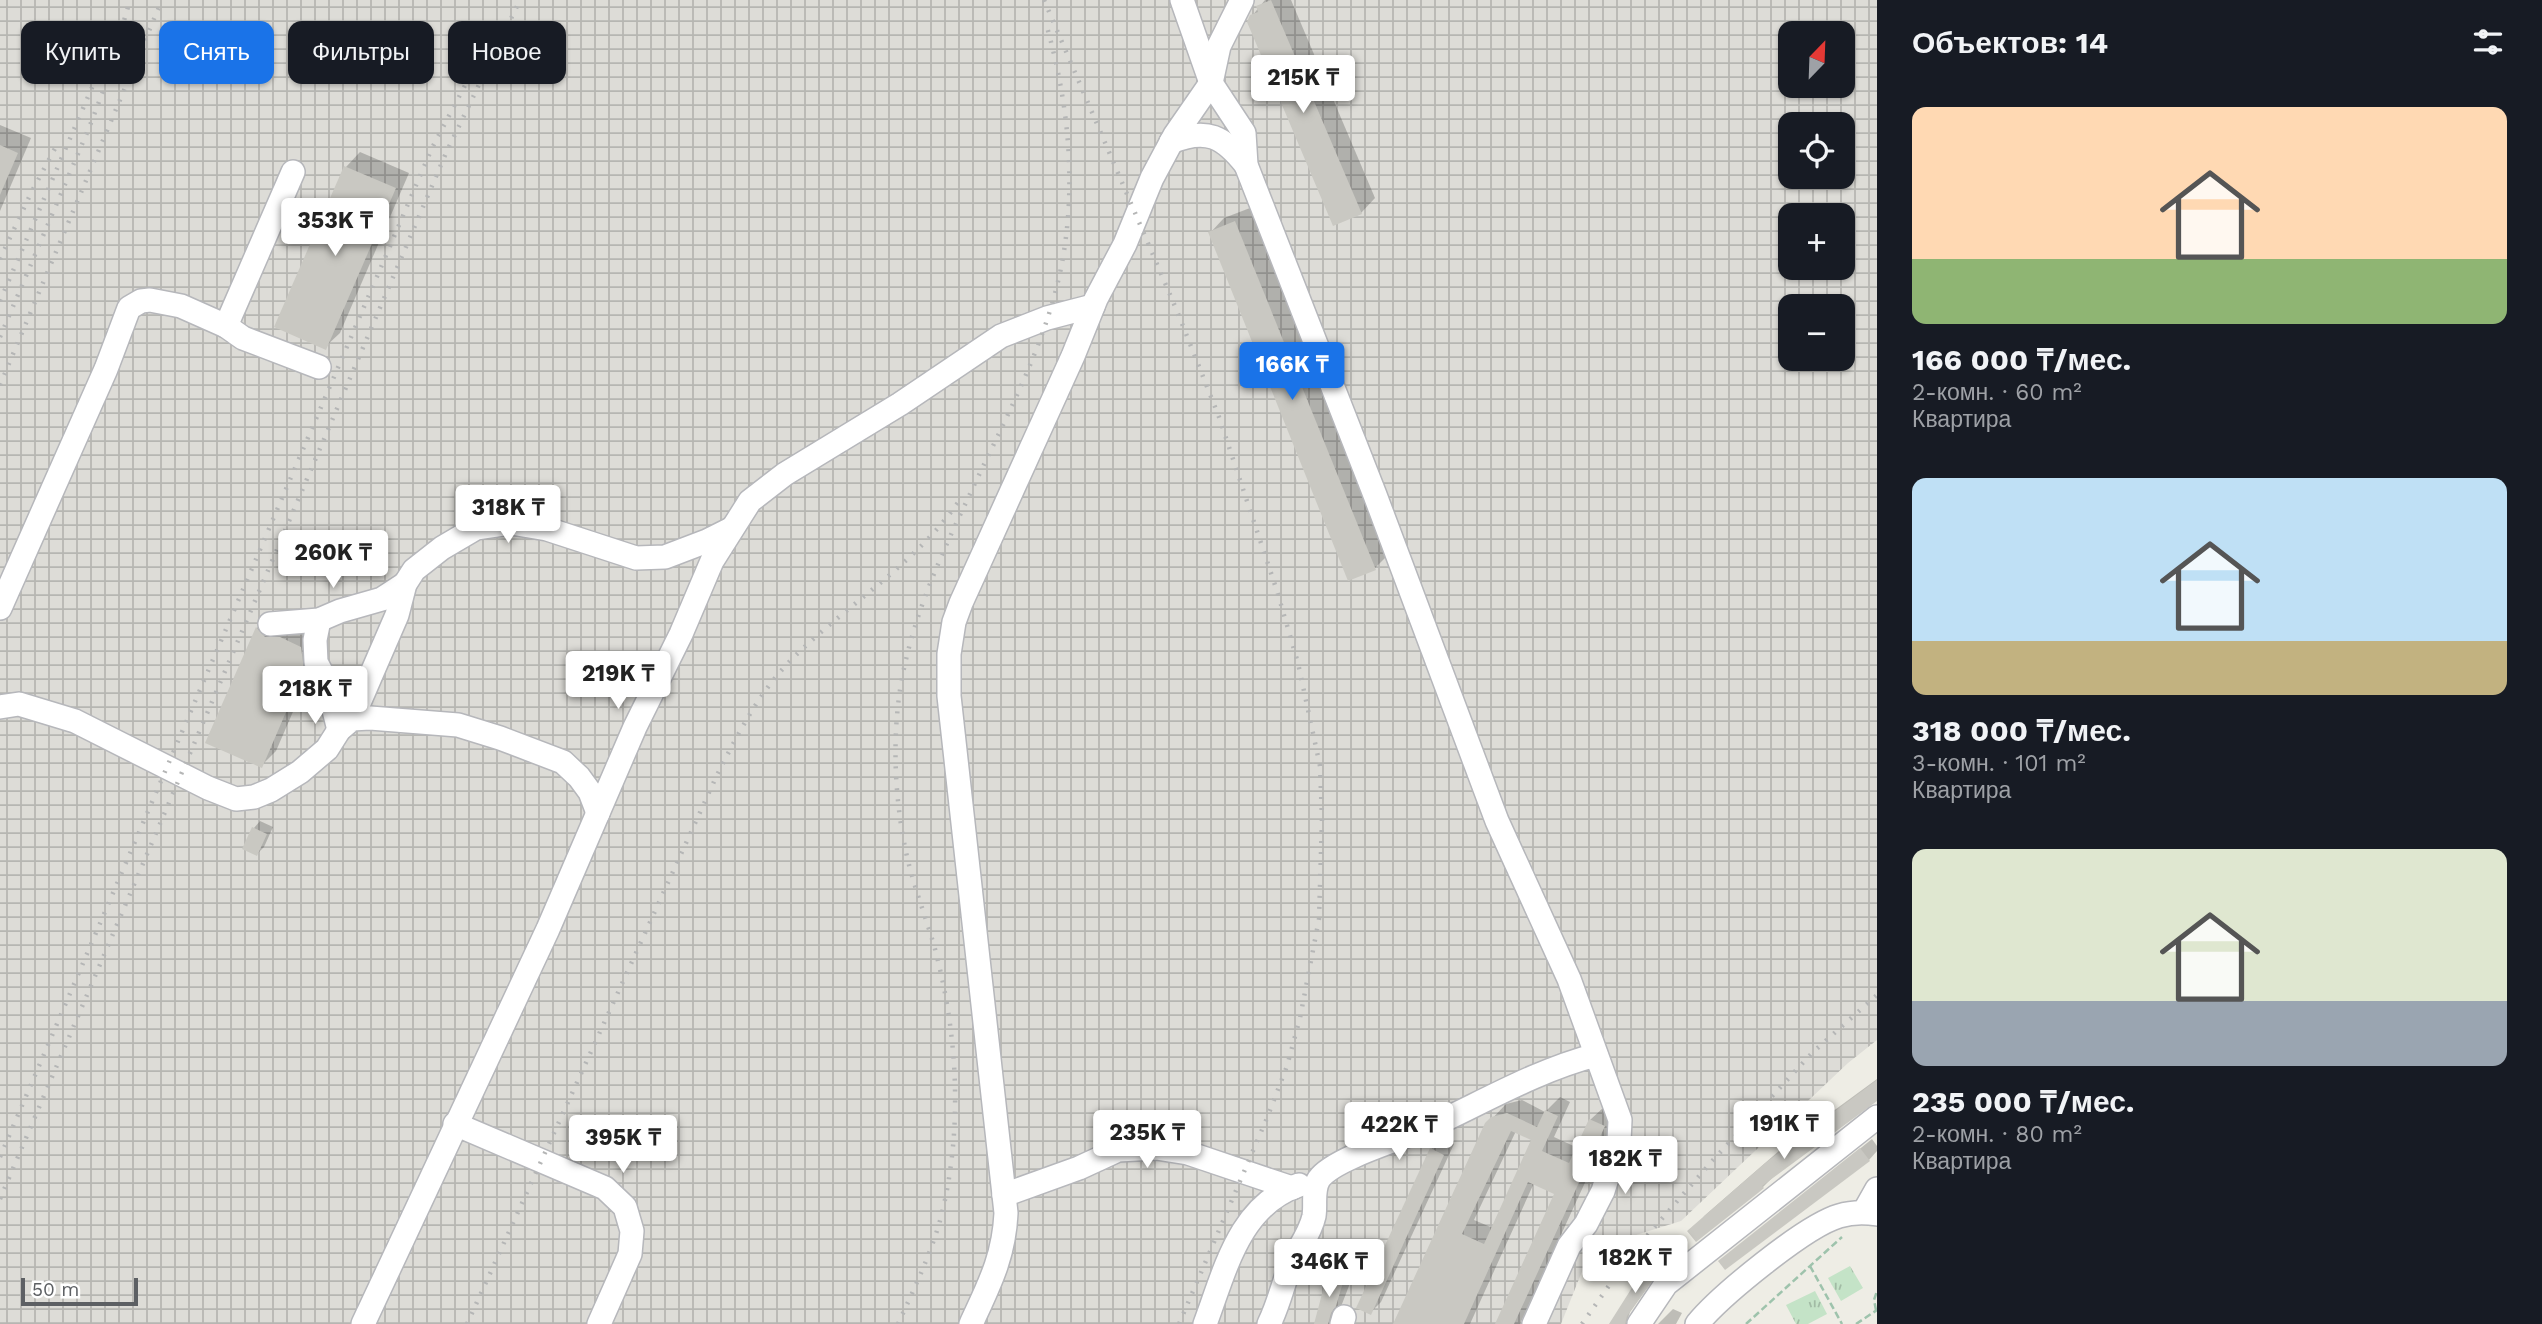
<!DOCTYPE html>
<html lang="ru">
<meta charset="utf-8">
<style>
:root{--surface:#171b24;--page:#242831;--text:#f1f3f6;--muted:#9ea1a6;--accent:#1a73e8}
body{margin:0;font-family:"Work Sans",sans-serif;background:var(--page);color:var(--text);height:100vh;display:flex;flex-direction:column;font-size:26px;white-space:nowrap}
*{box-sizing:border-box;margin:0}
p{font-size:23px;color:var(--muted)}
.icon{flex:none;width:38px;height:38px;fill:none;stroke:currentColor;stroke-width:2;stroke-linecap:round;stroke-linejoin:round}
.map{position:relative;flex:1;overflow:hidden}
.drawer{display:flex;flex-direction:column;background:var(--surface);width:665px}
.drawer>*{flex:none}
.guide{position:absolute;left:21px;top:21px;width:665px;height:63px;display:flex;gap:14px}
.needle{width:46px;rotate:23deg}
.buttons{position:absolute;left:1778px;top:21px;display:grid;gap:14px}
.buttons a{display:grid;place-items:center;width:77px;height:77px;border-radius:14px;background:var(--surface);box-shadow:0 2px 5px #0004;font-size:35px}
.scale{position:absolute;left:21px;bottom:18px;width:117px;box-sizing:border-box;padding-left:7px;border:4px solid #5d6064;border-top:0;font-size:19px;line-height:24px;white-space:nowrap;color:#5d6064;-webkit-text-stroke:5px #fff;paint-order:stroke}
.price{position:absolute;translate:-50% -60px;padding:0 16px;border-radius:7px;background:#fff;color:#222;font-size:23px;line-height:46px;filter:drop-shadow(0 2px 4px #0008)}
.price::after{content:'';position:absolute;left:50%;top:42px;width:21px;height:16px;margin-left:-10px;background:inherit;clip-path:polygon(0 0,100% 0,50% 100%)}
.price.selected{background:var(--accent);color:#fff}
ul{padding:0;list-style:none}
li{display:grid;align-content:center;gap:14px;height:371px;padding:0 35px}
li span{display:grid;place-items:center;height:217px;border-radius:14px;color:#555}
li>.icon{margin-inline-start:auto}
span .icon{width:126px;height:126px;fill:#fffc;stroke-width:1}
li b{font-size:30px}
h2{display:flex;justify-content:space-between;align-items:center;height:84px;padding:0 35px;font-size:30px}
.pill{padding:0 24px;border-radius:14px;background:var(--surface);box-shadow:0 2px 5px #0004;font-size:24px;line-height:63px}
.pill.selected{background:var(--accent);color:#fff}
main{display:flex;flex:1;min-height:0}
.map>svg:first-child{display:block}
.industrial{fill:url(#industrial-grid);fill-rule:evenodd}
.park{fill:url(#park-tufts)}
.shadow{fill:#0003;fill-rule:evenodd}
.building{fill:#c9c8c2;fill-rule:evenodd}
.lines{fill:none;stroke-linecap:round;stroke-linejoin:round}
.minor-casing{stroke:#b6b7bb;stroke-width:26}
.path{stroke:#9ec3ac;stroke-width:2.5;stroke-dasharray:7 3.5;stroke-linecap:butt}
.minor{stroke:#fff;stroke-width:23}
.rail{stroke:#b5b6b6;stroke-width:4.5;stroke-dasharray:2 9;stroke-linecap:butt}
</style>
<main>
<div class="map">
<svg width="1877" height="1324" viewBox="0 0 1877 1324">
<defs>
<pattern id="industrial-grid" width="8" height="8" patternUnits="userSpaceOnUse" patternTransform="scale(1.75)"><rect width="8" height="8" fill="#dddcd7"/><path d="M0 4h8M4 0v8" fill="none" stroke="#b6b6b2"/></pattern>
<pattern id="park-tufts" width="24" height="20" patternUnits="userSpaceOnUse" patternTransform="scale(1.75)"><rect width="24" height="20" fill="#c4e3c7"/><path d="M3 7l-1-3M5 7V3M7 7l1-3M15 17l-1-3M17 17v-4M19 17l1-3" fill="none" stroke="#a2bba5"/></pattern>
</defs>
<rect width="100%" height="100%" fill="#eeede5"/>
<!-- industrial -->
<path class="industrial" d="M0 0H1877V1040L1848 1063 1681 1221 1591 1249 1561 1324H0ZM1790 33H1843V86H1790ZM1790 124H1843V177H1790ZM1790 215H1843V268H1790ZM1790 306H1843V359H1790Z"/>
<!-- park -->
<g class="park">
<polygon points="1850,1266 1863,1288 1841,1301 1828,1278"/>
<polygon points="1815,1291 1827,1314 1808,1324 1796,1324 1786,1305"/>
</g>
<!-- shadow -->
<g class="shadow">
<polygon points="1265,0 1291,0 1375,198 1361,213 1252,16"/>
<polygon points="0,125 31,138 0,211"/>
<polygon points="360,152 409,173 340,333 325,347 276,326 346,167"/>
<polygon points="1250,208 1389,554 1375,568 1210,233 1224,218"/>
<polygon points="271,614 315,632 318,654 276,751 261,766 207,742 257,628"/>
<polygon points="260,821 273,827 264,847 257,854 254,828"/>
<polygon points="1877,1079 1877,1098 1776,1174 1763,1187 1703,1217 1780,1150"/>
<path d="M1560 1097 1570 1102 1554 1137 1578 1148 1590 1120 1604 1107 1617 1113 1520 1324H1497L1557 1193 1534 1183 1470 1324H1394L1487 1124 1506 1104 1522 1100 1545 1112ZM1516 1131 1533 1139 1493 1228 1474 1220Z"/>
<polygon points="1442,1139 1454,1144 1381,1302 1370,1313 1431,1149"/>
<polygon points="1872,1139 1877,1146 1877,1151 1869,1160 1720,1261"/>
<polygon points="1343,1261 1357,1265 1342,1304 1343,1314 1341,1324 1315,1324 1329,1275"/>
<polygon points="1651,1263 1660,1269 1630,1312 1626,1324 1611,1324"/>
<polygon points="1673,1309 1682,1313 1676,1324 1658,1324"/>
</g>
<!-- building -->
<g class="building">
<polygon points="1271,0 1362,214 1333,226 1247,22 1250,15 1258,12 1256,6"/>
<polygon points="0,145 18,153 0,195"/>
<polygon points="344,166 396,188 326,350 274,327"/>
<polygon points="1235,221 1376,570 1348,581 1208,232"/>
<polygon points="256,627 265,637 280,637 301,647 304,670 262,768 205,743"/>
<polygon points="252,827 267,834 257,856 242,849"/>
<polygon points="1877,1080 1877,1101 1762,1186 1764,1188 1758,1193 1696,1242 1687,1231 1764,1164"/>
<path d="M1545 1110 1558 1116 1542 1151 1569 1163 1589 1119 1605 1126 1514 1324H1495L1554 1194 1528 1182 1464 1324H1393L1485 1123 1491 1117 1507 1113 1537 1127ZM1511 1131 1531 1140 1484 1244 1462 1234Z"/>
<polygon points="1430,1148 1444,1155 1371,1315 1356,1308"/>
<polygon points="1860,1148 1870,1161 1725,1270 1718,1261"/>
<polygon points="1647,1264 1659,1272 1627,1316 1625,1324 1609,1324"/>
<polygon points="1327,1275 1344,1279 1336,1306 1331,1313 1328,1324 1314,1324"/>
</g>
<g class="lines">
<defs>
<g id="minor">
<polyline points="1182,0 1211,83 1244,133 1246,165 1375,495 1497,821 1569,979 1620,1120 1619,1141 1603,1191 1586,1224 1569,1246 1534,1324"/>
<path d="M1171 142C1207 127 1224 137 1246 165"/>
<polyline points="226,326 293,172"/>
<polyline points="0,608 106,369 129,308 141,301 150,300 181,306 226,326 243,338 319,367"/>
<polyline points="319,620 315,640 316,662 327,683 339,730"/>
<polyline points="270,624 319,620 340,611 382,599 405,584"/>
<polyline points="0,707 19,704 75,721 208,788 236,799 254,797 271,790 300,772 327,749 339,730 352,719 370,718 458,725 500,738 563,762 579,777 590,792 598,813"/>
<polyline points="352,719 397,615 405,584 414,570 442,548 476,528 511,523 547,529 636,558 665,557 707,541 731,529"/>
<polyline points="455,1124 605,1188 625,1207 632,1231 630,1254 599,1324"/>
<polyline points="1004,1195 1079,1168 1118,1150 1156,1148 1188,1153 1292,1188"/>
<polyline points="1864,1212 1877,1189"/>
<polyline points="363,1324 548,929 635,727 681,634 712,561 750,501 785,474 900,404 1001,336 1047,318 1093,306"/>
<path d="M971 1324C989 1285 1004 1257 1006 1213L949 696V654L954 622 961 603 1073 356 1096 299 1125 244 1152 178 1175 135 1211 83 1219 46 1242 0"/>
<path d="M1205 1324C1225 1271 1239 1205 1299 1185"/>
<path d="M1269 1324C1278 1306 1282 1288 1289 1269 1296 1251 1310 1235 1314 1216 1316 1204 1312 1190 1319 1179 1333 1159 1400 1139 1425 1129 1482 1103 1535 1071 1596 1055"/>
<polyline points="1342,1324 1344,1317"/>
<polyline points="1639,1324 1666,1284 1877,1117"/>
<path d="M1697 1324C1720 1296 1805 1226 1839 1216 1852 1212 1864 1212 1877 1214"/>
</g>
</defs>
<!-- minor casing -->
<use href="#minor" class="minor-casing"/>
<!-- path -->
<g class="path">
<polyline points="1810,1266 1842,1324"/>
<polyline points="1876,1310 1874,1300 1877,1291"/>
<polyline points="1746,1324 1842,1237"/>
<polyline points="1856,1324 1877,1310"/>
</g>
<!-- minor -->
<use href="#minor" class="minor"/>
<!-- rail -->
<g class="rail">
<polyline points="1044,0 1177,311 1219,417 1277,591 1298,663 1320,766 1322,819 1319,919 1300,1018 1287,1066 1267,1118 1179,1324"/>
<polyline points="0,259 31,193 59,141"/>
<polyline points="0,301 106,55"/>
<polyline points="0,337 89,128 105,86 130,0"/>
<polyline points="0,385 162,0"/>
<polyline points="0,1157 432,148 490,38"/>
<polyline points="0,1199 446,153 520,0"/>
<path d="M467 1324 717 775C738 734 759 692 792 659 848 603 916 565 961 498"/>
<path d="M898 1324C914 1289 931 1254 941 1217 963 1130 958 1036 935 949 926 917 913 885 906 852 895 800 892 743 900 690 911 620 940 557 970 494 1004 421 1045 347 1061 268 1077 187 1069 106 1047 27"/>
<polyline points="1582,1324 1632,1253 1714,1159 1812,1053 1877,995"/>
</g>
</g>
</svg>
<div class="buttons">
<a><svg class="needle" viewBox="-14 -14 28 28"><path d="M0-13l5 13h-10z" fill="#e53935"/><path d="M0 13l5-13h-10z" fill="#9ea1a6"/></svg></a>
<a><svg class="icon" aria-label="locate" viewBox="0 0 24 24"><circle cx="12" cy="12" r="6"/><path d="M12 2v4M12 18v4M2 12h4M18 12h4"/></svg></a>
<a>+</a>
<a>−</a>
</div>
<div class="scale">50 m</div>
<b class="price" style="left:1303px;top:115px">215K ₸</b>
<b class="price" style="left:335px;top:258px">353K ₸</b>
<b class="price selected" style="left:1292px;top:402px">166K ₸</b>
<b class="price" style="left:508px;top:545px">318K ₸</b>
<b class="price" style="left:333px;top:590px">260K ₸</b>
<b class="price" style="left:618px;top:711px">219K ₸</b>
<b class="price" style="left:315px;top:726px">218K ₸</b>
<b class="price" style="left:1784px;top:1161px">191K ₸</b>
<b class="price" style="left:1399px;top:1162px">422K ₸</b>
<b class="price" style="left:1147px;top:1170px">235K ₸</b>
<b class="price" style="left:623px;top:1175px">395K ₸</b>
<b class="price" style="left:1625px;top:1196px">182K ₸</b>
<b class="price" style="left:1635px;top:1295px">182K ₸</b>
<b class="price" style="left:1329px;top:1299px">346K ₸</b>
<div class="guide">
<a class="pill">Купить</a>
<a class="pill selected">Снять</a>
<a class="pill">Фильтры</a>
<a class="pill">Новое</a>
</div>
</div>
<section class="drawer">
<h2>Объектов: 14<svg class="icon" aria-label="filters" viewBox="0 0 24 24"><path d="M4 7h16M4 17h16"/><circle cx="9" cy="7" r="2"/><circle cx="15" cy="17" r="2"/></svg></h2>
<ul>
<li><span style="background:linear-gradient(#ffd9b3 70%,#8fb573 0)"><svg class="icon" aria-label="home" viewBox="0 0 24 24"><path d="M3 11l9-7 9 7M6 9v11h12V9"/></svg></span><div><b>166 000 ₸/мес.</b><p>2-комн. · 60 m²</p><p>Квартира</p></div></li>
<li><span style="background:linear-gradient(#bfe0f5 75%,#c2b280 0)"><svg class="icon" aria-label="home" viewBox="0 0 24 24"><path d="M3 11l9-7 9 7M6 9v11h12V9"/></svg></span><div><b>318 000 ₸/мес.</b><p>3-комн. · 101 m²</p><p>Квартира</p></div></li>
<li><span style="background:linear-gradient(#dfe7d0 70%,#9aa5b1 0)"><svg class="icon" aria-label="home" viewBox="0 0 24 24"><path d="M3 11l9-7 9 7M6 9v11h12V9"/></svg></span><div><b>235 000 ₸/мес.</b><p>2-комн. · 80 m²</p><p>Квартира</p></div></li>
</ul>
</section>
</main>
